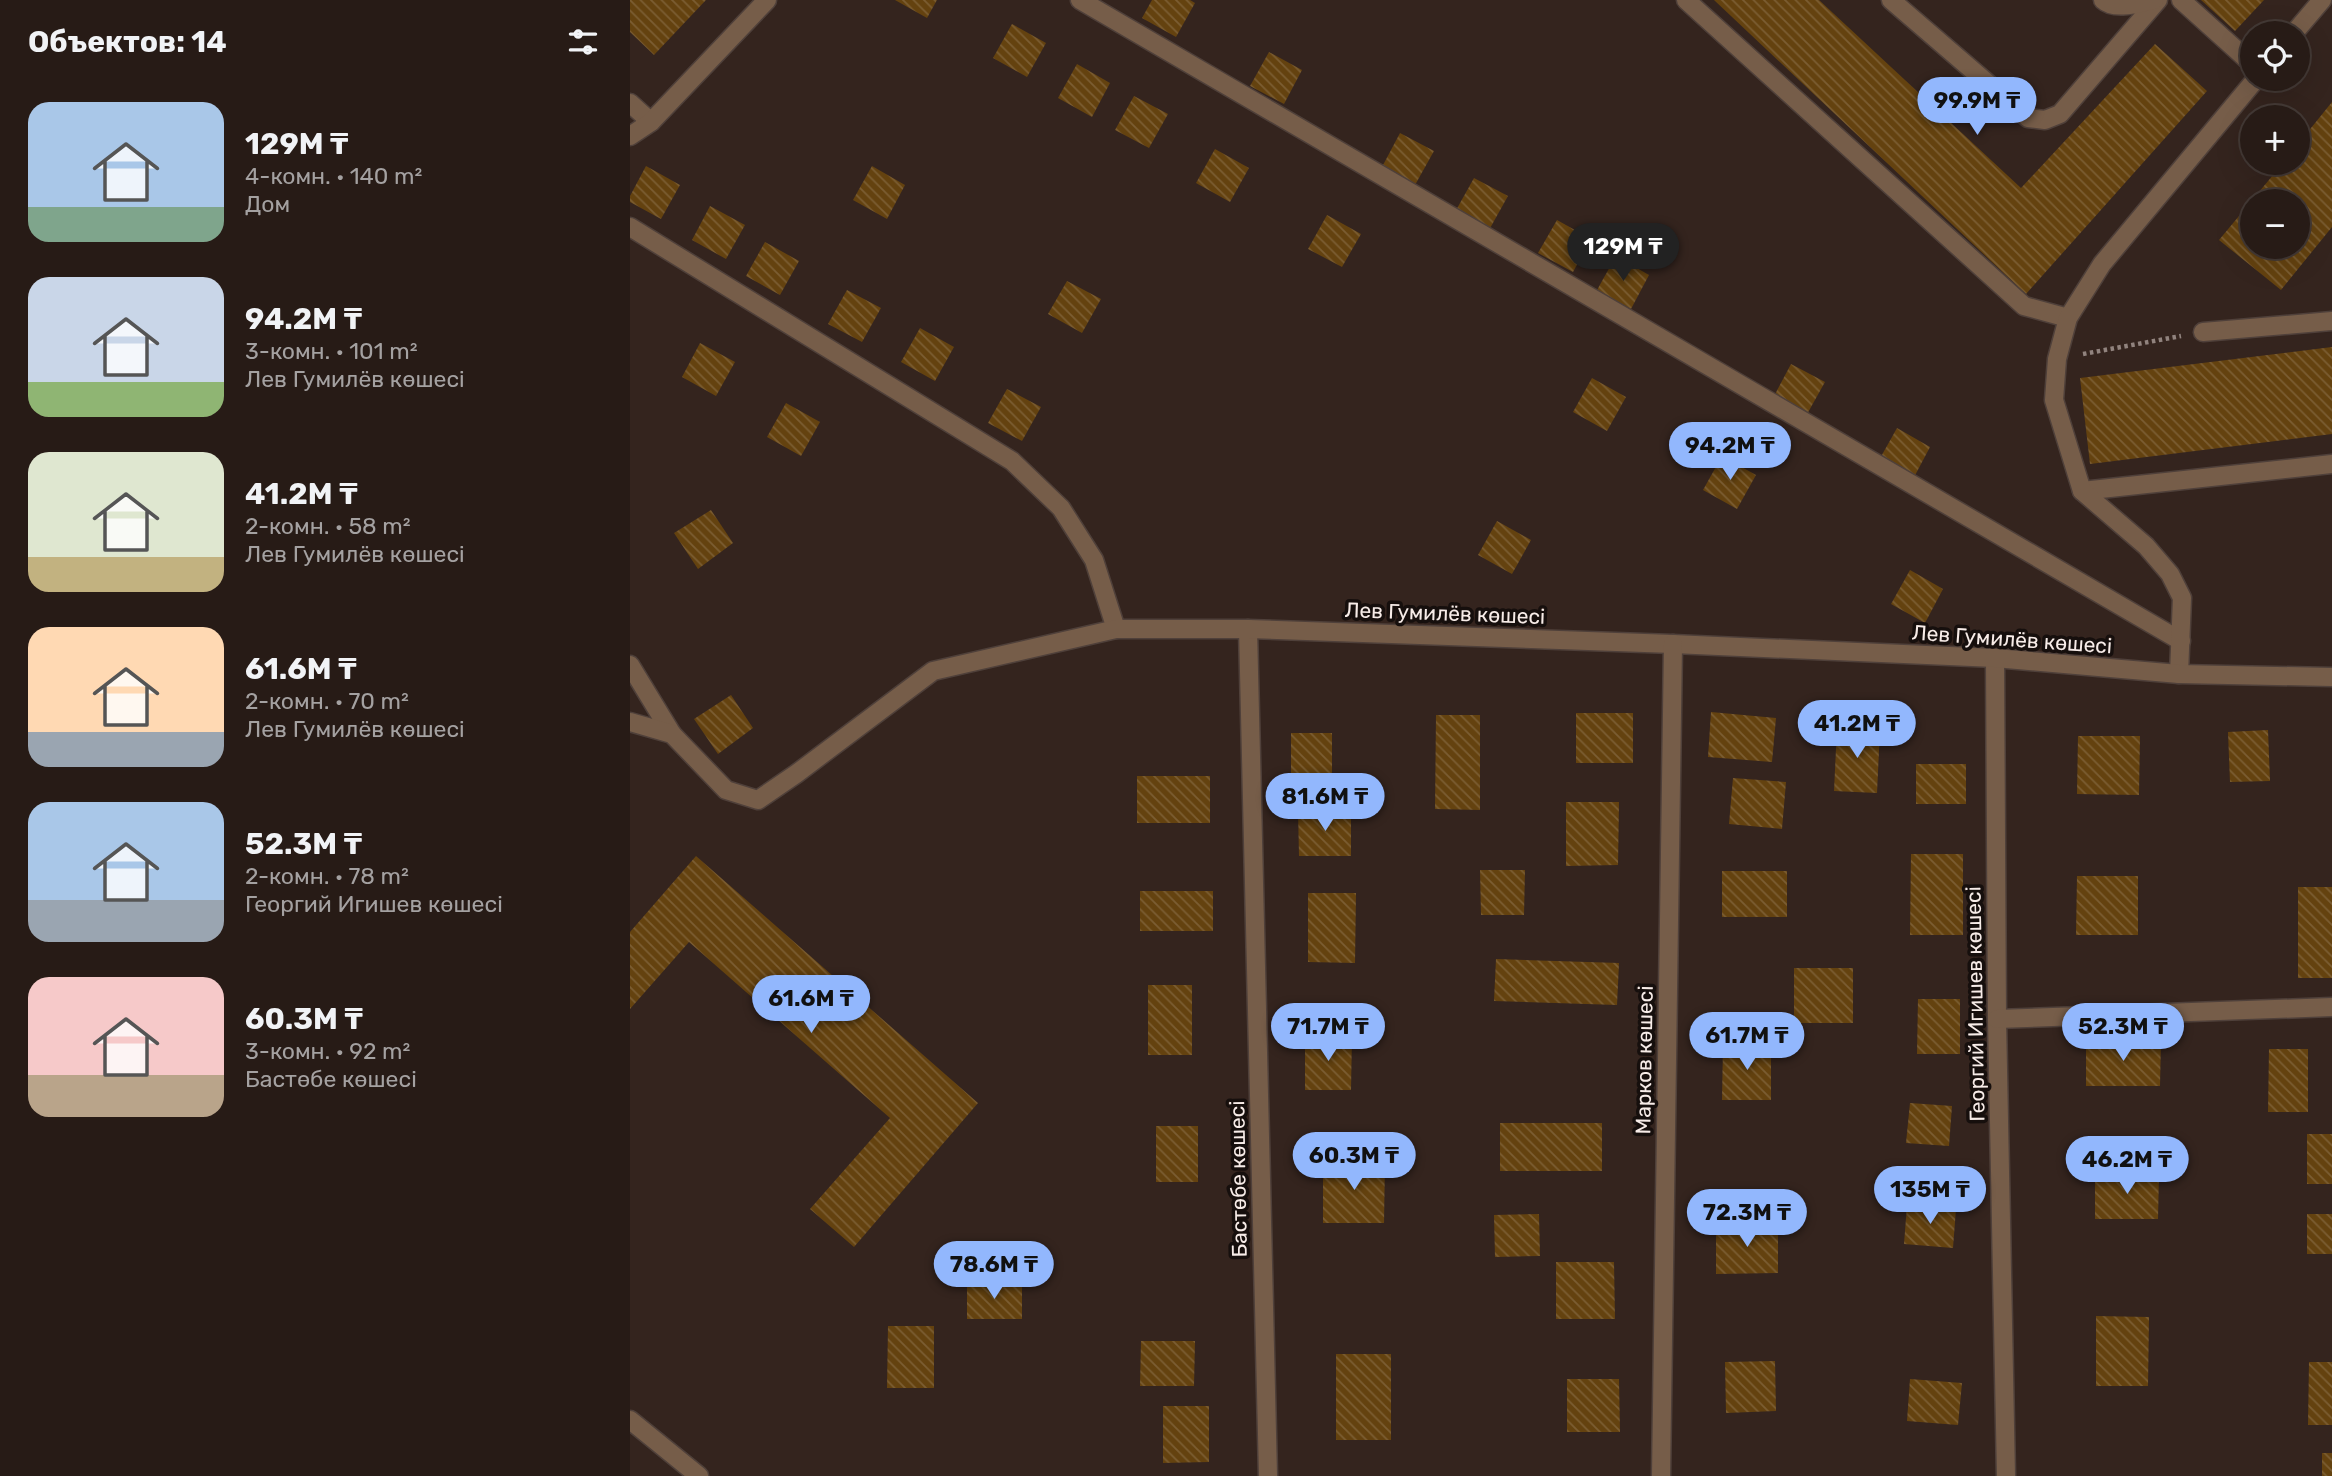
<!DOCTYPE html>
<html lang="ru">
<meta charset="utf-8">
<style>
:root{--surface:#271b16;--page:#332823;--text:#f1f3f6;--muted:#a4a1a1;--line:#433935;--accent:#92b7fd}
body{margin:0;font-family:Rubik,sans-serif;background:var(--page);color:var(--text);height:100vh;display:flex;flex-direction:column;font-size:26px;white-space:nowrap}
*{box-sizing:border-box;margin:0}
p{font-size:23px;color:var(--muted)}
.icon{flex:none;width:38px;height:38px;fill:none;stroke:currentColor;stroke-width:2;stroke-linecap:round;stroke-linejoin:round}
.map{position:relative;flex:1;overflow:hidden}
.details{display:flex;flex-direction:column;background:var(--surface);width:630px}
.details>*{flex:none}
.buttons{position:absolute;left:1610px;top:21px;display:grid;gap:14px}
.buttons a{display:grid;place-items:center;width:70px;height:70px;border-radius:50%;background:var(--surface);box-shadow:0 7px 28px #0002,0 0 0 2px var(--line);font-size:35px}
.price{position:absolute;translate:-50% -60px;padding:0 16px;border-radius:24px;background:var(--accent);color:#111;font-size:23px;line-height:46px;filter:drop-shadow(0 2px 4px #0008)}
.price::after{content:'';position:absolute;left:50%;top:42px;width:21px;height:16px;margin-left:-10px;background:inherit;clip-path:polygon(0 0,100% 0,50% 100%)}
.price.selected{background:#222;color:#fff}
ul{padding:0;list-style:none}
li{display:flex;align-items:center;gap:21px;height:175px;padding:0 28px}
li span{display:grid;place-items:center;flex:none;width:196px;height:140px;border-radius:21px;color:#555}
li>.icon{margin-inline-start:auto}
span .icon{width:84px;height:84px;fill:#fffc;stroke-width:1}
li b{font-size:30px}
h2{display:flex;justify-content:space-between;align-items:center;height:84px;padding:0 28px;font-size:30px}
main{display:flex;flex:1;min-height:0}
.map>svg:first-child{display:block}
.building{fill:url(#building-back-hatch);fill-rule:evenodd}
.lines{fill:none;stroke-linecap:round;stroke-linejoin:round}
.minor-casing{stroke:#4f403a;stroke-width:21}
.path{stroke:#91837e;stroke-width:4.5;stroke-dasharray:3.5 3.5;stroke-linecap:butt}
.minor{stroke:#765d49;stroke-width:18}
.labels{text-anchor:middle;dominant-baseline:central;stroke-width:7;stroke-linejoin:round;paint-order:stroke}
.street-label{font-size:21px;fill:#f7ece8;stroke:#160f0d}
</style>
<main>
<section class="details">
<h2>Объектов: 14<svg class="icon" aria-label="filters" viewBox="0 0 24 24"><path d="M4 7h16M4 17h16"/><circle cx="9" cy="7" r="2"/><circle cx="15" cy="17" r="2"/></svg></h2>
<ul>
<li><span style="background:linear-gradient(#a9c7e8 75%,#7fa58c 0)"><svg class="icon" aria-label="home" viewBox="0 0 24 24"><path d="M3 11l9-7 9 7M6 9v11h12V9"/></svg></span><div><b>129M ₸</b><p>4-комн. · 140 m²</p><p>Дом</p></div></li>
<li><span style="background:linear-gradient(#c9d6e8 75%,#8fb573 0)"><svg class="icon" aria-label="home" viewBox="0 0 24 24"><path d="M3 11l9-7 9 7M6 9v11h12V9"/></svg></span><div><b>94.2M ₸</b><p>3-комн. · 101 m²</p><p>Лев Гумилёв көшесі</p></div></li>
<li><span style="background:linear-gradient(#dfe7d0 75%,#c2b280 0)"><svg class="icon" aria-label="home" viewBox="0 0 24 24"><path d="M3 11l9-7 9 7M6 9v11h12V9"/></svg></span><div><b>41.2M ₸</b><p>2-комн. · 58 m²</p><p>Лев Гумилёв көшесі</p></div></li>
<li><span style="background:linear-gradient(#ffd9b3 75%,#9aa5b1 0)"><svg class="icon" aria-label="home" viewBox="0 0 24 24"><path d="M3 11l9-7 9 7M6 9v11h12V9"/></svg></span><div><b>61.6M ₸</b><p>2-комн. · 70 m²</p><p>Лев Гумилёв көшесі</p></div></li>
<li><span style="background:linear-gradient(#a9c7e8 70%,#9aa5b1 0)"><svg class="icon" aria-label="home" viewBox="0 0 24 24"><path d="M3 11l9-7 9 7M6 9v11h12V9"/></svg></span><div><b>52.3M ₸</b><p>2-комн. · 78 m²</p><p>Георгий Игишев көшесі</p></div></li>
<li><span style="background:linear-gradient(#f6c9c9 70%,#b9a48a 0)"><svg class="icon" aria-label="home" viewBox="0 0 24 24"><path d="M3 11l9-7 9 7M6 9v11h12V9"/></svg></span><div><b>60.3M ₸</b><p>3-комн. · 92 m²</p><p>Бастөбе көшесі</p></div></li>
</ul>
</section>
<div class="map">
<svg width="1702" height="1476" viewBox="0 0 1702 1476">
<defs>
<pattern id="building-back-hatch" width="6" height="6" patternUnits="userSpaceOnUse" patternTransform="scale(1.75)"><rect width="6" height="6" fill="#64420f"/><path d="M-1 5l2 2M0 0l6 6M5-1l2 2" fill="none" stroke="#7b5d32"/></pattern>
</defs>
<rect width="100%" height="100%" fill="#34241e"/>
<!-- building -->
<g class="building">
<polygon points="0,0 76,0 24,55 0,32"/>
<polygon points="265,0 307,0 297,18"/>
<polygon points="522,0 560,0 565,3 546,37 512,18"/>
<polygon points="1084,0 1189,0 1391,188 1525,44 1577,91 1396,294"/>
<polygon points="1571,0 1634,0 1605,31"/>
<polygon points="382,24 416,43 397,77 363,58"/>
<polygon points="639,52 672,70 654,104 620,86"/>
<polygon points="447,64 480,83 462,117 428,98"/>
<polygon points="504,96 538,114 519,148 485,130"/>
<path d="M1702 102V227L1651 290 1589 240 1653 163H1668V144ZM1622 201H1668V247H1622Z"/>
<polygon points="770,133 804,151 785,185 752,167"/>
<polygon points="585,149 619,168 600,202 566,183"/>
<polygon points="16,166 50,185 31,219 0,202 0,196"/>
<polygon points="242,166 275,185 257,219 223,200"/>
<polygon points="844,178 878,196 859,230 825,212"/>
<polygon points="80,206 115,225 96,259 62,240"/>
<polygon points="697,215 731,234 712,267 678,249"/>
<polygon points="927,220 961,239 943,272 908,253"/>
<polygon points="135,242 169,261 150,295 116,276"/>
<polygon points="986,256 1019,275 1001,309 967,290"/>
<polygon points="437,281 471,299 452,333 418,314"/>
<polygon points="217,290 251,308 232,342 198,324"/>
<polygon points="290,328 324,347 305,381 271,362"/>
<polygon points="70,343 105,362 86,396 52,377"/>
<polygon points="1702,347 1702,434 1460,464 1450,378"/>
<polygon points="1161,364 1195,382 1176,416 1143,398"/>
<polygon points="962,378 996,397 977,431 943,412"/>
<polygon points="377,389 411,407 392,441 358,423"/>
<polygon points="156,403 190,422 171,456 137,437"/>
<polygon points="1267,428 1300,447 1282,481 1248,462"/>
<polygon points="1092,456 1126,475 1107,509 1073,490"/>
<polygon points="81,510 103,543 68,569 44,533"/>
<polygon points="867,521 901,540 882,574 848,555"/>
<polygon points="1280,570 1313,589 1295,623 1261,604"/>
<polygon points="101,695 123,728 88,754 64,719"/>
<polygon points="1081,712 1146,718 1142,762 1078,757"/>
<rect x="946" y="713" width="57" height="50"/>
<polygon points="806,715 850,715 850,810 805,809"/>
<polygon points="1207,727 1250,729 1247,793 1204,791"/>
<polygon points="1638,730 1640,781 1600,782 1598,732"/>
<rect x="661" y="733" width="41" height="49"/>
<polygon points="1448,736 1510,736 1509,795 1447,794"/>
<rect x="1286" y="764" width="50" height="40"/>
<rect x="507" y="776" width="73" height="47"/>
<polygon points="1103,778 1156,782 1152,829 1099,824"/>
<polygon points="936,802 989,802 988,865 936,866"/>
<polygon points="668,810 721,810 721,856 669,856"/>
<polygon points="1281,854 1333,854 1333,935 1280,935"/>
<polygon points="66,856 348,1103 224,1247 180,1209 260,1118 59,942 0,1009 0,932"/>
<polygon points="850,870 895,870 894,915 851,915"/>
<rect x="1092" y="871" width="65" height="46"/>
<polygon points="1447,876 1508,876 1508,935 1446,935"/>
<rect x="1668" y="887" width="34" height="91"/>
<rect x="510" y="891" width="73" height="40"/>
<polygon points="678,893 726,893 725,963 678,962"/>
<polygon points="866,959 989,963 987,1005 864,1001"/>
<rect x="1164" y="968" width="59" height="55"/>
<rect x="518" y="985" width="44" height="70"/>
<polygon points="1288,999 1330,999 1330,1054 1287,1054"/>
<polygon points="675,1036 722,1036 721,1090 675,1090"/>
<polygon points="1456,1040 1531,1040 1530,1086 1456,1086"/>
<polygon points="1093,1044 1141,1044 1141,1100 1092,1100"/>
<polygon points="1639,1049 1678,1049 1678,1112 1638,1112"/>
<polygon points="1280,1103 1322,1106 1319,1146 1276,1143"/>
<rect x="870" y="1123" width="102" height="48"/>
<rect x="526" y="1126" width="42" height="56"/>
<rect x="1677" y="1134" width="25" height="50"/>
<polygon points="693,1161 755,1161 754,1223 693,1223"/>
<polygon points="1465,1173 1529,1173 1528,1219 1465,1219"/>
<polygon points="1277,1205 1326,1209 1323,1248 1274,1244"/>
<polygon points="909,1214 910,1256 865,1257 864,1215"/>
<rect x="1677" y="1214" width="25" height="40"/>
<polygon points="1086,1224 1148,1224 1148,1273 1086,1274"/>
<polygon points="926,1262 984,1262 985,1319 926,1319"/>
<rect x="337" y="1283" width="55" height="36"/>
<polygon points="1466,1316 1519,1317 1518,1386 1466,1386"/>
<polygon points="258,1326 304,1326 304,1388 257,1388"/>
<polygon points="511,1341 565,1341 564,1386 510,1386"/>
<rect x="706" y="1354" width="55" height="86"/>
<polygon points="1145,1361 1146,1411 1096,1413 1095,1362"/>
<polygon points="1679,1362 1702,1362 1702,1425 1678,1425"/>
<polygon points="937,1379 989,1379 990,1432 937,1432"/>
<polygon points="1280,1379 1332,1383 1328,1425 1277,1421"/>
<polygon points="533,1406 579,1406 579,1462 533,1463"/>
<rect x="1692" y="1453" width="10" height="23"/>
</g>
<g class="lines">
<defs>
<g id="minor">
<polyline points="450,0 1551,641"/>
<polyline points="1056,0 1394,306 1438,318"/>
<polyline points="1261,0 1398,118 1415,120 1430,114 1528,0"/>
<path d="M1473 0C1485 11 1509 3 1524 0"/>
<polyline points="1551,0 1622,64"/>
<polyline points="1664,33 1692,0"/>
<polyline points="0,103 21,122"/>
<polyline points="0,136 21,122 137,0"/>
<polyline points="0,227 382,461 431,508 464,560 486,629"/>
<polyline points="1573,332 1702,321"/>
<polyline points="1452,491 1702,464"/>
<polyline points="618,629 638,1476"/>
<polyline points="1365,658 1367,1019 1376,1476"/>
<polyline points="0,665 42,734"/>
<polyline points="1549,674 1552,598 1540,574 1516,546 1452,491 1424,400 1427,359 1438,318 1472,264 1626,79"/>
<polyline points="0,722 42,734 96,790 128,800 166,774 303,671 486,629 618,629 1043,644 1365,658 1549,674 1702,677"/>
<polyline points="1367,1019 1702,1007"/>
<polyline points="0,1420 69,1476"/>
<polyline points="1031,1476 1043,644"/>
</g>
</defs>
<!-- minor casing -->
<use href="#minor" class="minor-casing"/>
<!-- path -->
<polyline class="path" points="1453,354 1551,336"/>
<!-- minor -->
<use href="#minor" class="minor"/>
</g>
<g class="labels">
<!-- street labels -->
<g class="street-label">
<text transform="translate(815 613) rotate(2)">Лев Гумилёв көшесі</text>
<text transform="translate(1382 639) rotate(4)">Лев Гумилёв көшесі</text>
<text transform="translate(1345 1004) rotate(-91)">Георгий Игишев көшесі</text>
<text transform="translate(1014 1060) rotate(-89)">Марков көшесі</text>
<text transform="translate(608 1179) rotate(-91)">Бастөбе көшесі</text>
</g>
</g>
</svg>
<div class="buttons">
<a><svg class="icon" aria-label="locate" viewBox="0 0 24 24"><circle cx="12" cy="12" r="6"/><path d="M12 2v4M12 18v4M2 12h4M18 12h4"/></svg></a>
<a>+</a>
<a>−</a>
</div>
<b class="price" style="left:1347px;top:137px">99.9M ₸</b>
<b class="price selected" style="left:993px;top:283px">129M ₸</b>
<b class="price" style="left:1100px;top:482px">94.2M ₸</b>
<b class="price" style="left:1227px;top:760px">41.2M ₸</b>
<b class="price" style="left:695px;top:833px">81.6M ₸</b>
<b class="price" style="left:181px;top:1035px">61.6M ₸</b>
<b class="price" style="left:698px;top:1063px">71.7M ₸</b>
<b class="price" style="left:1493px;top:1063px">52.3M ₸</b>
<b class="price" style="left:1117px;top:1072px">61.7M ₸</b>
<b class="price" style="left:724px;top:1192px">60.3M ₸</b>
<b class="price" style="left:1497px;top:1196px">46.2M ₸</b>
<b class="price" style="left:1300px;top:1226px">135M ₸</b>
<b class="price" style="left:1117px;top:1249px">72.3M ₸</b>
<b class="price" style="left:364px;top:1301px">78.6M ₸</b>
</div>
</main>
